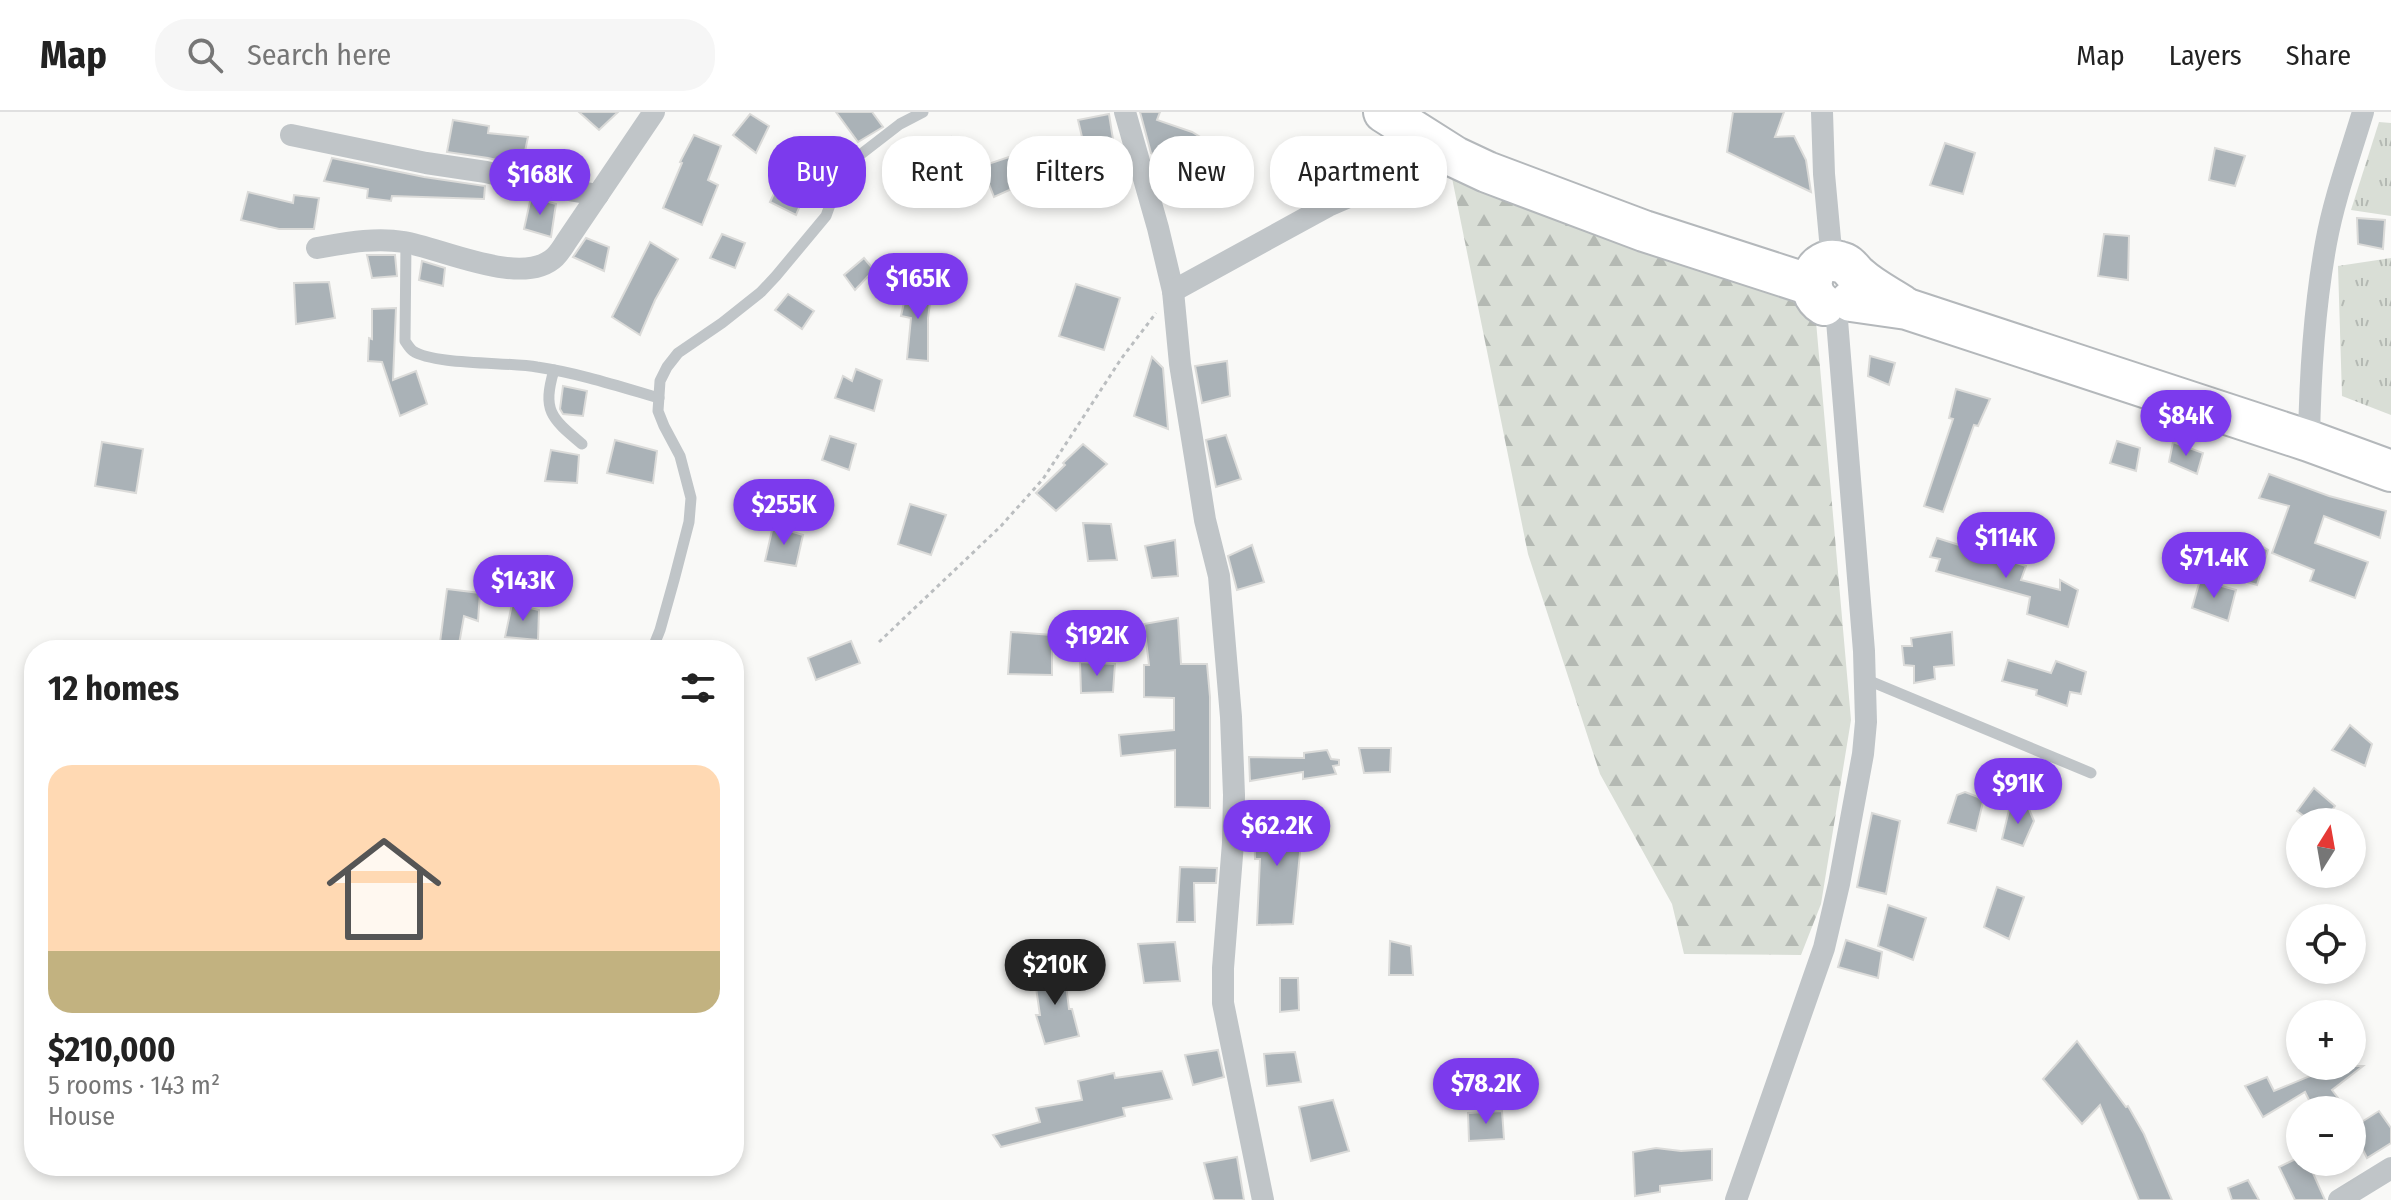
<!DOCTYPE html>
<meta charset="utf-8">
<style>
:root{--surface:#fff;--page:#f6f6f6;--text:#222;--muted:#767676;--line:#e0e0e0;--accent:#7c3aed}
body{margin:0;font-family:"Fira Sans Condensed",sans-serif;background:var(--page);color:var(--text);height:100vh;display:flex;flex-direction:column;font-size:30px;white-space:nowrap}
*{box-sizing:border-box;margin:0}
p{font-size:26px;color:var(--muted)}
.icon{flex:none;width:44px;height:44px;fill:none;stroke:currentColor;stroke-width:2;stroke-linecap:round;stroke-linejoin:round}
.map{position:relative;flex:1;overflow:hidden}
.side{position:absolute;left:24px;top:528px;width:720px;height:536px;display:flex;flex-direction:column;background:var(--surface);border-radius:32px;box-shadow:0 4px 12px #0003}
.side>*{flex:none}
.hud{position:absolute;left:768px;top:24px;width:760px;height:72px;display:flex;gap:16px}
.needle{width:52px;rotate:11deg}
.controls{position:absolute;left:2286px;top:696px;display:grid;gap:16px}
.controls a{display:grid;place-items:center;width:80px;height:80px;border-radius:50%;background:var(--surface);box-shadow:0 4px 12px #0003;font-size:40px}
.price{position:absolute;translate:-50% -68px;padding:0 18px;border-radius:28px;background:var(--accent);color:#fff;font-size:26px;line-height:52px;filter:drop-shadow(0 2px 4px #0008)}
.price::after{content:'';position:absolute;left:50%;top:48px;width:24px;height:18px;margin-left:-12px;background:inherit;clip-path:polygon(0 0,100% 0,50% 100%)}
.price.active{background:#222;color:#fff}
ul{padding:0;list-style:none}
li{display:grid;align-content:center;gap:16px;height:424px;padding:0 24px}
li+li{border-top:2px solid var(--line)}
li span{display:grid;place-items:center;height:248px;border-radius:24px;color:#555}
li>.icon{margin-inline-start:auto}
span .icon{width:144px;height:144px;fill:#fffc;stroke-width:1}
li b{font-size:34px}
h2{display:flex;justify-content:space-between;align-items:center;height:96px;padding:0 24px;font-size:34px}
.tag{padding:0 28px;border-radius:32px;background:var(--surface);box-shadow:0 4px 12px #0003;font-size:28px;line-height:72px}
.tag.active{background:var(--accent);color:#fff}
header{display:flex;align-items:center;gap:48px;box-sizing:border-box;height:112px;padding:0 40px;background:var(--surface);border-bottom:2px solid var(--line)}
header strong{font-size:38px}
nav{display:flex;gap:44px;margin-inline-start:auto;font-size:28px}
.search{width:560px;height:72px;background:var(--page);display:flex;align-items:center;gap:20px;box-sizing:border-box;padding:0 28px;border-radius:32px;color:var(--muted);font-size:30px}
.map>svg:first-child{display:block}
.grass{fill:url(#grass-tufts)}
.forest{fill:url(#forest-firs)}
.building{fill:#aab2b7;stroke:#dbdbd9;stroke-width:2}
.lines{fill:none;stroke-linecap:round;stroke-linejoin:round}
.highway-casing{stroke:#b4b8bb;stroke-width:44}
.path{stroke:#bbbec0;stroke-width:3;stroke-dasharray:4 4;stroke-linecap:butt}
.lane{stroke:#c0c5c8;stroke-width:11}
.street{stroke:#c0c5c8;stroke-width:22}
.highway{stroke:#fff;stroke-width:40}
</style>
<header>
<strong>Map</strong>
<div class="search"><svg class="icon" aria-label="search" viewBox="0 0 24 24"><circle cx="10" cy="10" r="6"/><path d="M15 15l6 6"/></svg>Search here</div>
<nav><a>Map</a><a>Layers</a><a>Share</a></nav>
</header>
<div class="map">
<svg width="2391" height="1088" viewBox="0 0 2391 1088">
<defs>
<pattern id="grass-tufts" width="24" height="20" patternUnits="userSpaceOnUse" patternTransform="scale(2)"><rect width="24" height="20" fill="#d9ded6"/><path d="M3 7l-1-3M5 7V3M7 7l1-3M15 17l-1-3M17 17v-4M19 17l1-3" fill="none" stroke="#b4b9b3"/></pattern>
<pattern id="forest-firs" width="22" height="20" patternUnits="userSpaceOnUse" patternTransform="scale(2)"><rect width="22" height="20" fill="#d9ded6"/><path d="M5 1l3.5 6h-7zM16 11l3.5 6h-7z" fill="#b4b9b3"/></pattern>
</defs>
<rect width="100%" height="100%" fill="#f9f9f7"/>
<!-- grass -->
<g class="grass">
<polygon points="2379,10 2391,11 2391,104 2351,98"/>
<polygon points="2391,146 2391,303 2342,284 2338,154"/>
</g>
<!-- forest -->
<polygon class="forest" points="1452,66 1815,198 1851,608 1821,792 1801,843 1684,842 1672,792 1600,662 1528,442"/>
<!-- building -->
<g class="building">
<polygon points="579,0 618,0 599,18"/>
<polygon points="836,0 872,0 883,15 858,30"/>
<polygon points="1140,0 1160,0 1157,8 1192,20 1205,28 1192,61 1151,41"/>
<polygon points="1733,0 1784,0 1775,25 1794,24 1806,48 1811,80 1727,40"/>
<polygon points="750,2 769,14 756,41 733,23"/>
<polygon points="1109,2 1117,53 1090,59 1078,8"/>
<polygon points="453,8 489,14 488,21 528,25 522,54 488,46 447,40"/>
<polygon points="694,23 721,34 708,68 718,73 702,113 663,96 682,51 680,50"/>
<polygon points="951,25 964,51 936,65 926,32"/>
<polygon points="1945,31 1975,41 1963,82 1930,73"/>
<polygon points="2215,36 2245,44 2235,74 2209,68"/>
<polygon points="1015,43 1029,69 994,85 982,54"/>
<polygon points="332,46 424,65 485,74 484,87 392,84 391,89 367,86 368,77 324,69"/>
<polygon points="779,71 805,82 796,103 770,90"/>
<polygon points="248,80 293,91 294,83 319,86 314,117 279,117 241,108"/>
<polygon points="531,85 556,92 551,125 524,117"/>
<polygon points="2357,106 2385,108 2383,137 2358,132"/>
<polygon points="722,122 745,131 735,156 710,146"/>
<polygon points="2104,122 2129,124 2128,168 2098,164"/>
<polygon points="586,126 609,135 604,159 573,145"/>
<polygon points="650,130 678,147 655,188 640,223 612,205"/>
<polygon points="367,143 395,143 397,164 372,166"/>
<polygon points="864,146 874,158 855,178 844,163"/>
<polygon points="422,149 445,156 443,174 419,168"/>
<polygon points="329,170 335,206 296,212 294,171"/>
<polygon points="908,172 932,176 928,206 928,249 907,247 911,206 901,204"/>
<polygon points="1076,172 1120,186 1104,238 1059,224"/>
<polygon points="788,182 814,199 802,217 775,198"/>
<polygon points="396,196 393,268 416,259 427,292 400,304 382,250 368,249 369,226 372,227 372,197"/>
<polygon points="1870,244 1895,251 1889,273 1868,264"/>
<polygon points="1152,245 1163,256 1168,317 1134,304"/>
<polygon points="1227,249 1230,284 1202,291 1195,254"/>
<polygon points="856,257 882,268 874,299 835,286 843,264 852,269"/>
<polygon points="563,274 587,279 583,304 563,302 560,297"/>
<polygon points="1956,277 1990,287 1978,314 1974,313 1943,400 1924,394 1953,307 1949,306"/>
<polygon points="1226,323 1241,367 1216,375 1206,328"/>
<polygon points="830,324 856,332 849,358 822,348"/>
<polygon points="615,328 657,339 653,371 607,361"/>
<polygon points="2117,329 2140,336 2136,359 2110,351"/>
<polygon points="102,330 143,337 136,381 95,374"/>
<polygon points="2173,330 2203,341 2197,362 2169,350"/>
<polygon points="1083,332 1107,352 1056,399 1036,381 1065,353 1063,351"/>
<polygon points="551,338 579,343 577,371 545,369"/>
<polygon points="2269,362 2329,384 2386,399 2380,426 2324,404 2315,431 2368,450 2355,486 2310,469 2314,458 2272,441 2289,394 2259,386"/>
<polygon points="910,392 946,403 931,443 898,432"/>
<polygon points="1083,411 1111,412 1117,448 1088,449"/>
<polygon points="773,414 803,423 796,454 765,449"/>
<polygon points="1937,426 2026,454 2021,468 2060,478 2060,468 2078,478 2068,515 2027,502 2030,485 1936,459 1940,447 1930,445"/>
<polygon points="2249,426 2268,438 2257,473 2234,466"/>
<polygon points="1175,428 1178,464 1152,466 1145,434"/>
<polygon points="1252,433 1264,470 1237,478 1228,444"/>
<polygon points="2200,468 2236,478 2228,509 2192,496"/>
<polygon points="447,477 480,481 478,509 464,504 458,538 439,538"/>
<polygon points="512,492 539,498 538,528 505,525"/>
<polygon points="1178,506 1181,552 1207,552 1210,585 1210,696 1175,695 1175,638 1121,644 1119,623 1174,618 1174,586 1144,585 1144,553 1149,553 1144,512"/>
<polygon points="1011,520 1052,523 1052,563 1008,562"/>
<polygon points="1952,520 1954,553 1934,555 1935,567 1914,571 1914,554 1904,553 1902,534 1912,534 1911,526"/>
<polygon points="851,529 860,551 816,568 808,546"/>
<polygon points="2008,548 2051,561 2056,549 2086,560 2081,582 2070,580 2067,594 2036,583 2037,578 2002,569"/>
<polygon points="1080,550 1115,552 1113,580 1081,581"/>
<polygon points="2350,613 2372,632 2365,654 2332,638"/>
<polygon points="1359,636 1391,636 1390,660 1364,661"/>
<polygon points="1327,638 1331,647 1339,648 1339,653 1333,654 1336,662 1303,667 1303,660 1250,669 1249,645 1304,646 1304,641"/>
<polygon points="2314,676 2335,694 2324,710 2312,710 2297,699"/>
<polygon points="1965,680 1978,685 1983,690 1976,719 1948,711 1957,683"/>
<polygon points="2021,695 2029,697 2034,709 2023,734 2002,727 2009,698"/>
<polygon points="1872,701 1900,709 1886,782 1857,775"/>
<polygon points="1299,704 1300,741 1293,812 1257,813 1260,747 1255,747 1254,705"/>
<polygon points="1180,755 1217,756 1216,771 1194,771 1195,810 1177,810"/>
<polygon points="1997,775 2024,785 2009,827 1984,815"/>
<polygon points="1888,793 1926,806 1913,848 1878,834"/>
<polygon points="1846,828 1882,840 1878,866 1838,855"/>
<polygon points="1390,829 1411,834 1413,863 1389,863"/>
<polygon points="1175,830 1180,869 1144,871 1138,832"/>
<polygon points="1064,856 1069,897 1072,897 1079,924 1045,932 1036,903 1040,903 1034,862"/>
<polygon points="1280,866 1298,866 1299,898 1280,900"/>
<polygon points="2077,929 2126,995 2128,994 2144,1022 2172,1088 2139,1088 2100,993 2082,1012 2043,967"/>
<polygon points="1218,938 1224,965 1193,973 1185,943"/>
<polygon points="1295,940 1301,970 1267,974 1264,942"/>
<polygon points="2334,954 2363,954 2332,978 2341,990 2329,998 2314,998 2305,980 2263,1005 2245,974 2267,965 2274,979"/>
<polygon points="1162,959 1172,987 1123,996 1125,1004 1001,1035 993,1023 1040,1010 1036,996 1082,988 1078,969 1114,961 1115,966"/>
<polygon points="1333,988 1349,1039 1311,1049 1299,995"/>
<polygon points="1502,999 1504,1027 1469,1029 1468,1001"/>
<polygon points="2379,999 2391,1016 2391,1031 2367,1046 2352,1016"/>
<polygon points="1656,1036 1681,1039 1712,1037 1712,1068 1660,1074 1660,1080 1635,1084 1633,1040"/>
<polygon points="1237,1045 1244,1088 1214,1088 1204,1051"/>
<polygon points="2300,1045 2300,1050 2308,1050 2325,1088 2295,1088 2279,1055"/>
<polygon points="2248,1068 2259,1088 2232,1088 2228,1076"/>
</g>
<g class="lines">
<defs>
<g id="highway">
<polyline points="1384,0 1455,45 1487,60 1644,119 1811,173"/>
<polyline points="1851,189 1907,197 2309,329 2391,359"/>
<path d="M1824 193C1801 179 1813 142 1840 150 1850 152 1852 160 1859 165 1871 176 1887 184 1901 193"/>
</g>
</defs>
<!-- highway casing -->
<use href="#highway" class="highway-casing"/>
<!-- path -->
<polyline class="path" points="879,530 1001,414 1043,367 1121,247 1156,201"/>
<!-- lane -->
<g class="lane">
<path d="M406 130 405 229C407 232 410 237 413 239 434 253 509 250 537 255 578 261 618 274 659 286"/>
<path d="M554 258C542 299 551 306 582 332"/>
<polyline points="652,538 660,518 674,468 689,410 691,386 680,344 664,314 658,299 660,269 667,255 678,241 722,211 761,180 776,164 826,104 839,68 856,46 900,12 923,0"/>
<polyline points="1865,567 2091,661"/>
</g>
<!-- street -->
<g class="street">
<polyline points="1125,0 1158,116 1173,179 1180,252 1196,351 1205,408 1219,464 1231,605 1234,683 1233,731 1223,856 1223,891 1263,1088"/>
<polyline points="1822,0 1824,62 1832,149"/>
<polyline points="291,23 426,51 486,60 539,73 598,83"/>
<path d="M317 136C346 131 375 125 404 130 441 136 523 176 555 145 559 141 563 135 566 130L654 0"/>
<polyline points="1173,179 1328,94 1379,72 1455,45"/>
<path d="M2309 329C2310 263 2314 197 2326 131 2334 87 2350 43 2363 0"/>
<polyline points="1736,1088 1824,836 1839,772 1863,642 1866,610 1864,539 1836,196"/>
<polyline points="2339,1088 2391,1056"/>
</g>
<!-- highway -->
<use href="#highway" class="highway"/>
</g>
</svg>
<div class="controls">
<a><svg class="needle" viewBox="-14 -14 28 28"><path d="M0-13l5 13h-10z" fill="#e53935"/><path d="M0 13l5-13h-10z" fill="#767676"/></svg></a>
<a><svg class="icon" aria-label="locate" viewBox="0 0 24 24"><circle cx="12" cy="12" r="6"/><path d="M12 2v4M12 18v4M2 12h4M18 12h4"/></svg></a>
<a>+</a>
<a>−</a>
</div>
<b class="price" style="left:540px;top:105px">$168K</b>
<b class="price" style="left:918px;top:209px">$165K</b>
<b class="price" style="left:2186px;top:346px">$84K</b>
<b class="price" style="left:784px;top:435px">$255K</b>
<b class="price" style="left:2006px;top:468px">$114K</b>
<b class="price" style="left:2214px;top:488px">$71.4K</b>
<b class="price" style="left:523px;top:511px">$143K</b>
<b class="price" style="left:1097px;top:566px">$192K</b>
<b class="price" style="left:2018px;top:714px">$91K</b>
<b class="price" style="left:1277px;top:756px">$62.2K</b>
<b class="price active" style="left:1055px;top:895px">$210K</b>
<b class="price" style="left:1486px;top:1014px">$78.2K</b>
<div class="hud">
<a class="tag active">Buy</a>
<a class="tag">Rent</a>
<a class="tag">Filters</a>
<a class="tag">New</a>
<a class="tag">Apartment</a>
</div>
<section class="side">
<h2>12 homes<svg class="icon" aria-label="filters" viewBox="0 0 24 24"><path d="M4 7h16M4 17h16"/><circle cx="9" cy="7" r="2"/><circle cx="15" cy="17" r="2"/></svg></h2>
<ul>
<li><span style="background:linear-gradient(#ffd9b3 75%,#c2b280 0)"><svg class="icon" aria-label="home" viewBox="0 0 24 24"><path d="M3 11l9-7 9 7M6 9v11h12V9"/></svg></span><div><b>$210,000</b><p>5 rooms · 143 m²</p><p>House</p></div></li>
</ul>
</section>
</div>
